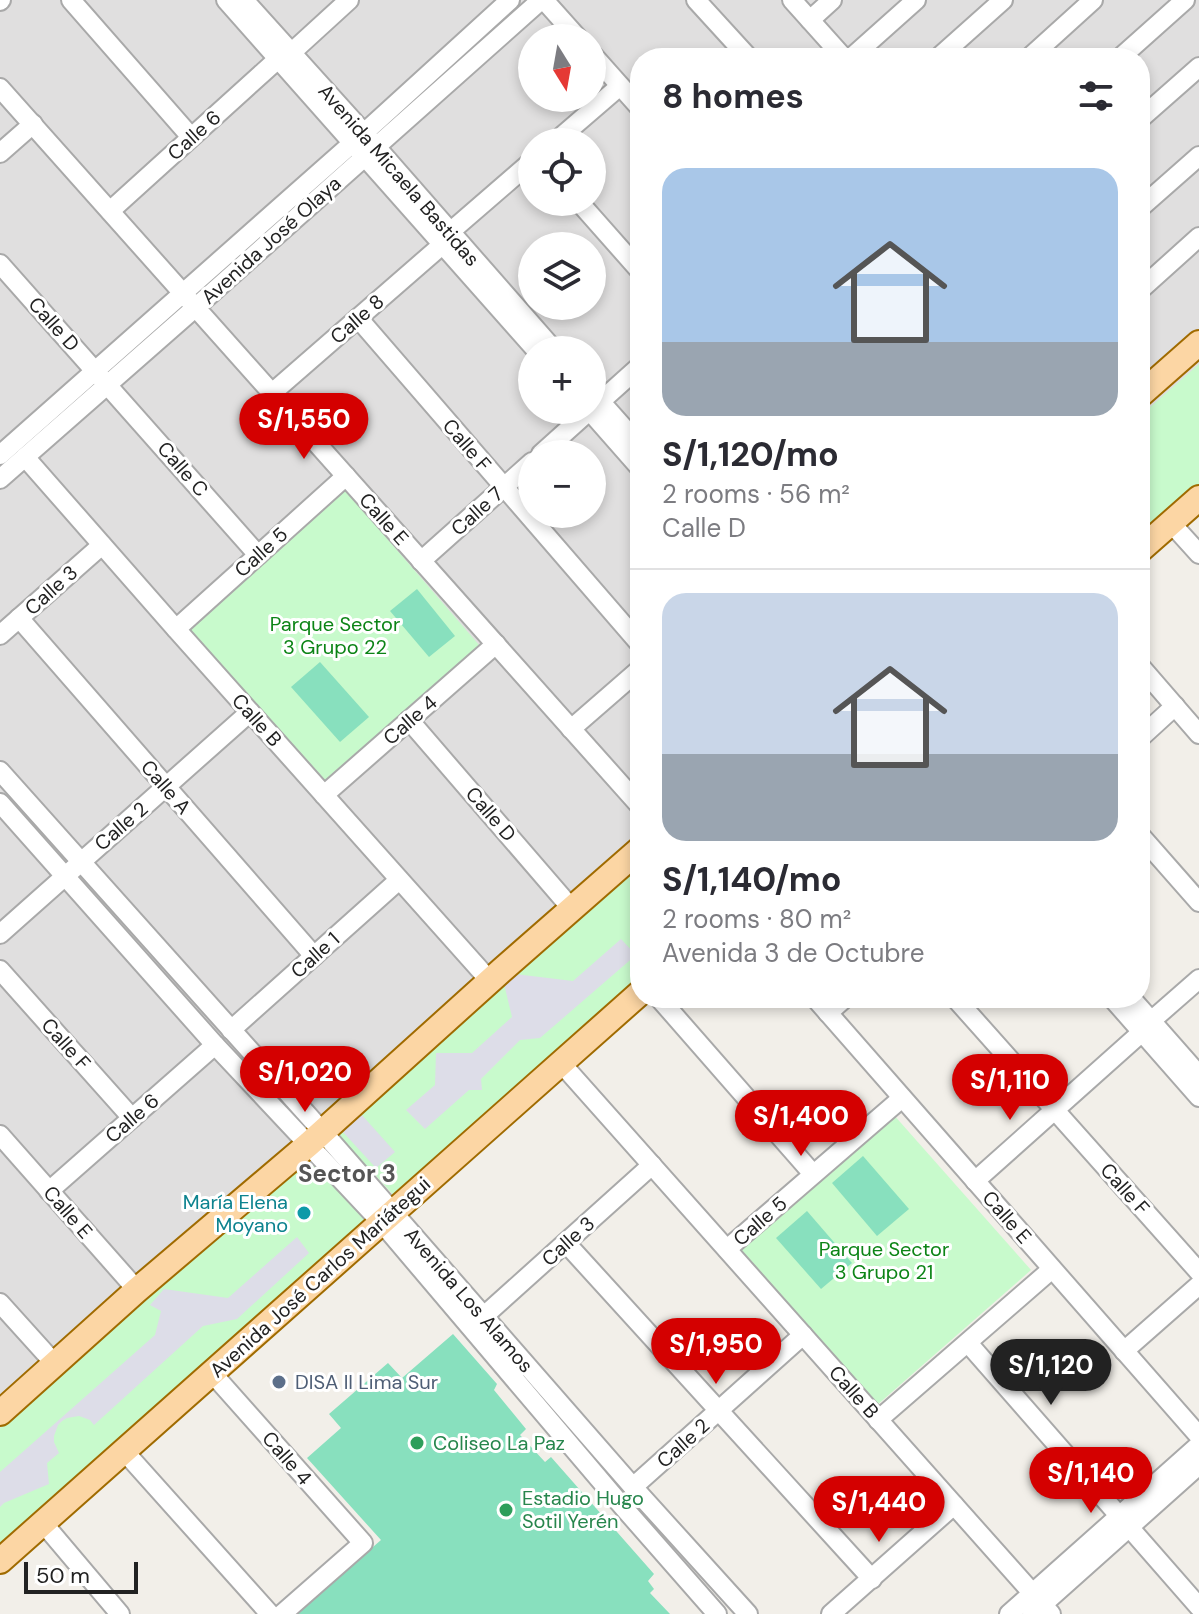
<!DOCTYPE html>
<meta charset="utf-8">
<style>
:root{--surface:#fff;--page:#f2f2f3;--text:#2b2b33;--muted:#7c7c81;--line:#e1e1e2;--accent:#d40000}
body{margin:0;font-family:"DM Sans",sans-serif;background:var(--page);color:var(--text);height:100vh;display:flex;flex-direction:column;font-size:30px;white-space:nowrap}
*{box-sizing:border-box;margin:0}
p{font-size:26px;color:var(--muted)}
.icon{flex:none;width:44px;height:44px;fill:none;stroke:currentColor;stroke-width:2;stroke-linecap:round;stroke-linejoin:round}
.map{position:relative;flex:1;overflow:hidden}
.panel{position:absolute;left:630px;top:48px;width:520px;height:960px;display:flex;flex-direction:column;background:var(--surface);border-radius:32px;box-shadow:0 4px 12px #0003}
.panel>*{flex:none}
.needle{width:52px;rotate:169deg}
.fabs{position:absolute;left:518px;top:24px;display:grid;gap:16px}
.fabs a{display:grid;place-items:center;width:88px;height:88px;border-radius:50%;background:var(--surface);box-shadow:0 4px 12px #0003;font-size:40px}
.scale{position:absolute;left:24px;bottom:20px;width:114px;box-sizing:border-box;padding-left:8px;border:4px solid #222;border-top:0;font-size:22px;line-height:28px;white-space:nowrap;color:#222;-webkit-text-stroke:6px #fff;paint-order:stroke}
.price{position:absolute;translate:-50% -68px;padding:0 18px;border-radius:28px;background:var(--accent);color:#fff;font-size:26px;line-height:52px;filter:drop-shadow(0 2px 4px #0008)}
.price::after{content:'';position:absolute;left:50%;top:48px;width:24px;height:18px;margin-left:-12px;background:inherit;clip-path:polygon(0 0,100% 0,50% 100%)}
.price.selected{background:#222;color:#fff}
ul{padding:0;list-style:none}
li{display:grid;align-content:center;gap:16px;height:424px;padding:0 32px}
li+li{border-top:2px solid var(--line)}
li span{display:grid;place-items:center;height:248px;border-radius:24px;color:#555}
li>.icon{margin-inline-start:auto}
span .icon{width:144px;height:144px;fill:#fffc;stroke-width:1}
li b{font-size:34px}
h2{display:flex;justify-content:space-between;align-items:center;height:96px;padding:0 32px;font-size:34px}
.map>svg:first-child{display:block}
.residential{fill:#e0dfdf;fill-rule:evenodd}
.park{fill:#c8facc}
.pitch{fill:#88e0be}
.plaza{fill:#dddde8}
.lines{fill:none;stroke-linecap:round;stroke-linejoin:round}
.minor-casing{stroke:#a9a9a9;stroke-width:22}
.major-casing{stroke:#a06b00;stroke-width:28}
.minor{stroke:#fff;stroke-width:18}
.major{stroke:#fcd6a4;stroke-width:24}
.culture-dot{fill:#0f9aa8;stroke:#fff;stroke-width:3}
.service-dot{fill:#5c6f8a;stroke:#fff;stroke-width:3}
.leisure-dot{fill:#2e9e5b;stroke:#fff;stroke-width:3}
.labels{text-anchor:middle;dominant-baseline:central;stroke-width:6;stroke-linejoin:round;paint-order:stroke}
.street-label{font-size:20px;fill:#222;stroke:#fff}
.park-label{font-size:20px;fill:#0c8416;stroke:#fff}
.culture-label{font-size:20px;fill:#0d838f;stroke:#fff;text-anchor:end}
.service-label{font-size:20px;fill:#4e5e75;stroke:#fff;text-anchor:start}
.leisure-label{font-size:20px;fill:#27864d;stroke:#fff;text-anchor:start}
.quarter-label{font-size:24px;font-weight:bold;fill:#555;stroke:#fff}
</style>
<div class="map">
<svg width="1199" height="1614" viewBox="0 0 1199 1614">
<rect width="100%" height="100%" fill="#f2efe9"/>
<!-- residential -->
<path class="residential" d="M0 0H1199V475L1140 525V58H640V951L0 1497ZM532 38H592V98H532ZM532 142H592V202H532ZM532 246H592V306H532ZM532 350H592V410H532ZM532 454H592V514H532Z"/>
<!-- park -->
<g class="park">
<polygon points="1199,364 1199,485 1140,538 1140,416"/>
<polygon points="345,490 480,646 325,780 189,629"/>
<polygon points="640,859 640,980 395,1197 336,1132"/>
<polygon points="893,1114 1031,1270 876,1406 738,1250"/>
<polygon points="306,1158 315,1158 365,1216 366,1226 0,1550 0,1428"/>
</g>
<!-- pitch -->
<g class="pitch">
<polygon points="417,589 455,636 429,657 390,611"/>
<polygon points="320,662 369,717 340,742 291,687"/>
<polygon points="863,1156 909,1209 877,1236 832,1183"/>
<polygon points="807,1211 852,1263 821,1289 776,1238"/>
<polygon points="453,1334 497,1384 494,1390 526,1429 520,1435 545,1462 551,1457 654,1574 648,1581 654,1589 650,1593 670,1614 296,1614 381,1540 307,1458 341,1428 329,1414 388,1363 402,1378"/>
</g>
<!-- plaza -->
<g class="plaza">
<polygon points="621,939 636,955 540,1038 520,1040 481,1079 482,1090 469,1090 425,1129 406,1110 435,1085 436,1053 472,1053 512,1017 504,984 515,974 573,981"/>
<polygon points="361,1114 395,1152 376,1168 342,1131"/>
<polygon points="297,1237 309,1253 237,1319 203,1326 94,1425 90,1420 79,1416 67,1418 62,1421 58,1425 54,1436 54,1442 59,1453 47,1463 49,1484 4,1503 0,1507 0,1472 155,1335 161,1311 150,1305 164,1289 228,1298"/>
</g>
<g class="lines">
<defs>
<g id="minor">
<polyline points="71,0 191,137"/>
<polyline points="226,0 536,350"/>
<polyline points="244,0 364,133 554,350"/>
<polyline points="544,0 578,38"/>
<polyline points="696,0 749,58"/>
<polyline points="792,0 844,58"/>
<polyline points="0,1 1,0"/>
<polyline points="810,20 832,0"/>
<polyline points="291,53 349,0"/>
<polyline points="592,54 640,108"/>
<polyline points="851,58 916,0"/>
<polyline points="938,58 1003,0"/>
<polyline points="1029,58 1093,0"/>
<polyline points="1120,58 1185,0"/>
<polyline points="0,88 640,806"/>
<polyline points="1140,119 1199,67"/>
<polyline points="555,142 620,86"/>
<polyline points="0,153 33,124"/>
<polyline points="579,202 640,271"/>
<polyline points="1140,208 1199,156"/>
<polyline points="110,211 278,59"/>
<polyline points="450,232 532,161"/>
<polyline points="0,264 258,555"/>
<polyline points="1140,290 1199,237"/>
<polyline points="358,318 640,644"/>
<polyline points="592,392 640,446"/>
<polyline points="272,393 442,245"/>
<polyline points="592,409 640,366"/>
<polyline points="589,410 640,468"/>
<polyline points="541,454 590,410"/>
<polyline points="0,455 364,133 510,0"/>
<polyline points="25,457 176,629 490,981"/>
<polyline points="0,479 196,307 541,0"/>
<polyline points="1171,523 1199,554"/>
<polyline points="421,561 532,462"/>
<polyline points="19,618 314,956"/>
<polyline points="176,629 346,476"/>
<polyline points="0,635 102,545"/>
<polyline points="1140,666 1199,734"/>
<polyline points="409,720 572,909"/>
<polyline points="571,729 640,669"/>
<polyline points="1140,738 1175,706"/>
<polyline points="0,771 322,1131 633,1487 748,1614"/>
<polyline points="324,795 496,644"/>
<polyline points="0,803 215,1045 382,1223 617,1500 717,1614"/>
<polyline points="1140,835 1199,902"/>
<polyline points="0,934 250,712"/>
<polyline points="0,970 132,1118"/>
<polyline points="659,998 813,1174"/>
<polyline points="815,998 1199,1436"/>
<polyline points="955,998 1199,1272"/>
<polyline points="1112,998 1199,1097"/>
<polyline points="1131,998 1199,1075"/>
<polyline points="828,1013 845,998"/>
<polyline points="1151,1021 1199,979"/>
<polyline points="231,1030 399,880"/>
<polyline points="561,1063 1051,1614"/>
<polyline points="0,1135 137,1290"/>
<polyline points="975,1181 1142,1032"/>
<polyline points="49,1191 215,1045"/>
<polyline points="566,1243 872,1579"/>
<polyline points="727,1249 902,1098"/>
<polyline points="0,1303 55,1364"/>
<polyline points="484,1316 652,1165"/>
<polyline points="968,1343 1199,1607"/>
<polyline points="1124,1351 1199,1285"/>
<polyline points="212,1373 363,1543 282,1614"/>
<polyline points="878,1420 1052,1269"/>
<polyline points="124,1451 270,1614"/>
<polyline points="633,1487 803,1335"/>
<polyline points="43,1523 120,1614"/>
<polyline points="831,1614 954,1505"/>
<polyline points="1009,1614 1199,1445"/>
<polyline points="1032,1614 1199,1465"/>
</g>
<g id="major">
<polyline points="1140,395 1199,343"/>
<polyline points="1140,550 1199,498"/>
<polyline points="0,1413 137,1290 309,1144 502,970 640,849"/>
<polyline points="0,1561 640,993"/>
</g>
</defs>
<!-- minor casing -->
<use href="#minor" class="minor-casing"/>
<!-- major casing -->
<use href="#major" class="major-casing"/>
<!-- minor -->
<use href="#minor" class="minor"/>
<!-- major -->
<use href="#major" class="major"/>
</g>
<!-- markers -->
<circle class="culture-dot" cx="304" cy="1213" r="8"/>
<circle class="service-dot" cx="279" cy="1382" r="8"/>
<g class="leisure-dot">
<circle cx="417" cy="1443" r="8"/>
<circle cx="506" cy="1510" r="8"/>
</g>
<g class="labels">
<!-- street labels -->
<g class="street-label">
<text transform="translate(194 135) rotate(-42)">Calle 6</text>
<text transform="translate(399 175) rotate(49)">Avenida Micaela Bastidas</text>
<text transform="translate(271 240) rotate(-42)">Avenida José Olaya</text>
<text transform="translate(357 319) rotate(-41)">Calle 8</text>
<text transform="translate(54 324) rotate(48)">Calle D</text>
<text transform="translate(467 445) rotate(49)">Calle F</text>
<text transform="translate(183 469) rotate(49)">Calle C</text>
<text transform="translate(477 511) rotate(-42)">Calle 7</text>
<text transform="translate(384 519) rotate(48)">Calle E</text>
<text transform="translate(261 552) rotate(-42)">Calle 5</text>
<text transform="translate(51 590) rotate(-42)">Calle 3</text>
<text transform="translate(257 720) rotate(48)">Calle B</text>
<text transform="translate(410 720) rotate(-41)">Calle 4</text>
<text transform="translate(166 787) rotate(49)">Calle A</text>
<text transform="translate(491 814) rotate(49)">Calle D</text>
<text transform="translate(121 826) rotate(-41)">Calle 2</text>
<text transform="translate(315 955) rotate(-42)">Calle 1</text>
<text transform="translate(66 1044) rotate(48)">Calle F</text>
<text transform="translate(132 1118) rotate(-41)">Calle 6</text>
<text transform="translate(1125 1189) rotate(48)">Calle F</text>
<text transform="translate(68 1212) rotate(49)">Calle E</text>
<text transform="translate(1007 1217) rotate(49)">Calle E</text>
<text transform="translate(760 1221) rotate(-41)">Calle 5</text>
<text transform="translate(568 1241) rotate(-42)">Calle 3</text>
<text transform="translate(320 1277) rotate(-42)">Avenida José Carlos Mariátegui</text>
<text transform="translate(469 1300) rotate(49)">Avenida Los Alamos</text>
<text transform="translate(854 1392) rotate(48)">Calle B</text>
<text transform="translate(683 1443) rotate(-42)">Calle 2</text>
<text transform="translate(287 1458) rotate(49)">Calle 4</text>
</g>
<!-- park labels -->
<g class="park-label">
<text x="335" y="624">Parque Sector<tspan x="335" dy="23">3 Grupo 22</tspan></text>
<text x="884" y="1249">Parque Sector<tspan x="884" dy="23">3 Grupo 21</tspan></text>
</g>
<!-- culture labels -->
<g class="culture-label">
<text x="288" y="1202">María Elena<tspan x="288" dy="23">Moyano</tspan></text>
</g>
<!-- service labels -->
<g class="service-label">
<text x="295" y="1382">DISA II Lima Sur</text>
</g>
<!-- leisure labels -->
<g class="leisure-label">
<text x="433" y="1443">Coliseo La Paz</text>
<text x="522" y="1498">Estadio Hugo<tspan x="522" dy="23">Sotil Yerén</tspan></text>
</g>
<!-- quarter labels -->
<g class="quarter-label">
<text x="347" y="1173">Sector 3</text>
</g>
</g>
</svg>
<div class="fabs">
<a><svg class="needle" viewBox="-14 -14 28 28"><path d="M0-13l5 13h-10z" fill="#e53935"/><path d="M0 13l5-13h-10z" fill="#7c7c81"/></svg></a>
<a><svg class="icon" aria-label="locate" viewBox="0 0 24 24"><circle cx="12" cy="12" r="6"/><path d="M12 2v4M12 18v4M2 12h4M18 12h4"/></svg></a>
<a><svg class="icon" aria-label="layers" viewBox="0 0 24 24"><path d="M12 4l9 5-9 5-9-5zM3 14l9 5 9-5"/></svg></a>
<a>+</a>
<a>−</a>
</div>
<div class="scale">50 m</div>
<b class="price" style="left:304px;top:461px">S/1,550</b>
<b class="price" style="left:305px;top:1114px">S/1,020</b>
<b class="price" style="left:1010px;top:1122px">S/1,110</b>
<b class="price" style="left:801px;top:1158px">S/1,400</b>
<b class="price" style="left:716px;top:1386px">S/1,950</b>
<b class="price selected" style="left:1051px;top:1407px">S/1,120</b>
<b class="price" style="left:1091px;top:1515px">S/1,140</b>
<b class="price" style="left:879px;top:1544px">S/1,440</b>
<section class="panel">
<h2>8 homes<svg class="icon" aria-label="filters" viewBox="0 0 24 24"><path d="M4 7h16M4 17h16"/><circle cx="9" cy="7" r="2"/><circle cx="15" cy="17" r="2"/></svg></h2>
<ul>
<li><span style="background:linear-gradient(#a9c7e8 70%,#9aa5b1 0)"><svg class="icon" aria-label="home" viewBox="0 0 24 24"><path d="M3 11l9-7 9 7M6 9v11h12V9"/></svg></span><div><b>S/1,120/mo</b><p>2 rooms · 56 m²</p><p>Calle D</p></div></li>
<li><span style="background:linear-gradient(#c9d6e8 65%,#9aa5b1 0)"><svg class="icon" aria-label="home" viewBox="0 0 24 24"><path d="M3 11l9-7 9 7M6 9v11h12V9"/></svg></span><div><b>S/1,140/mo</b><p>2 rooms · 80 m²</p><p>Avenida 3 de Octubre</p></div></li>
</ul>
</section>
</div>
